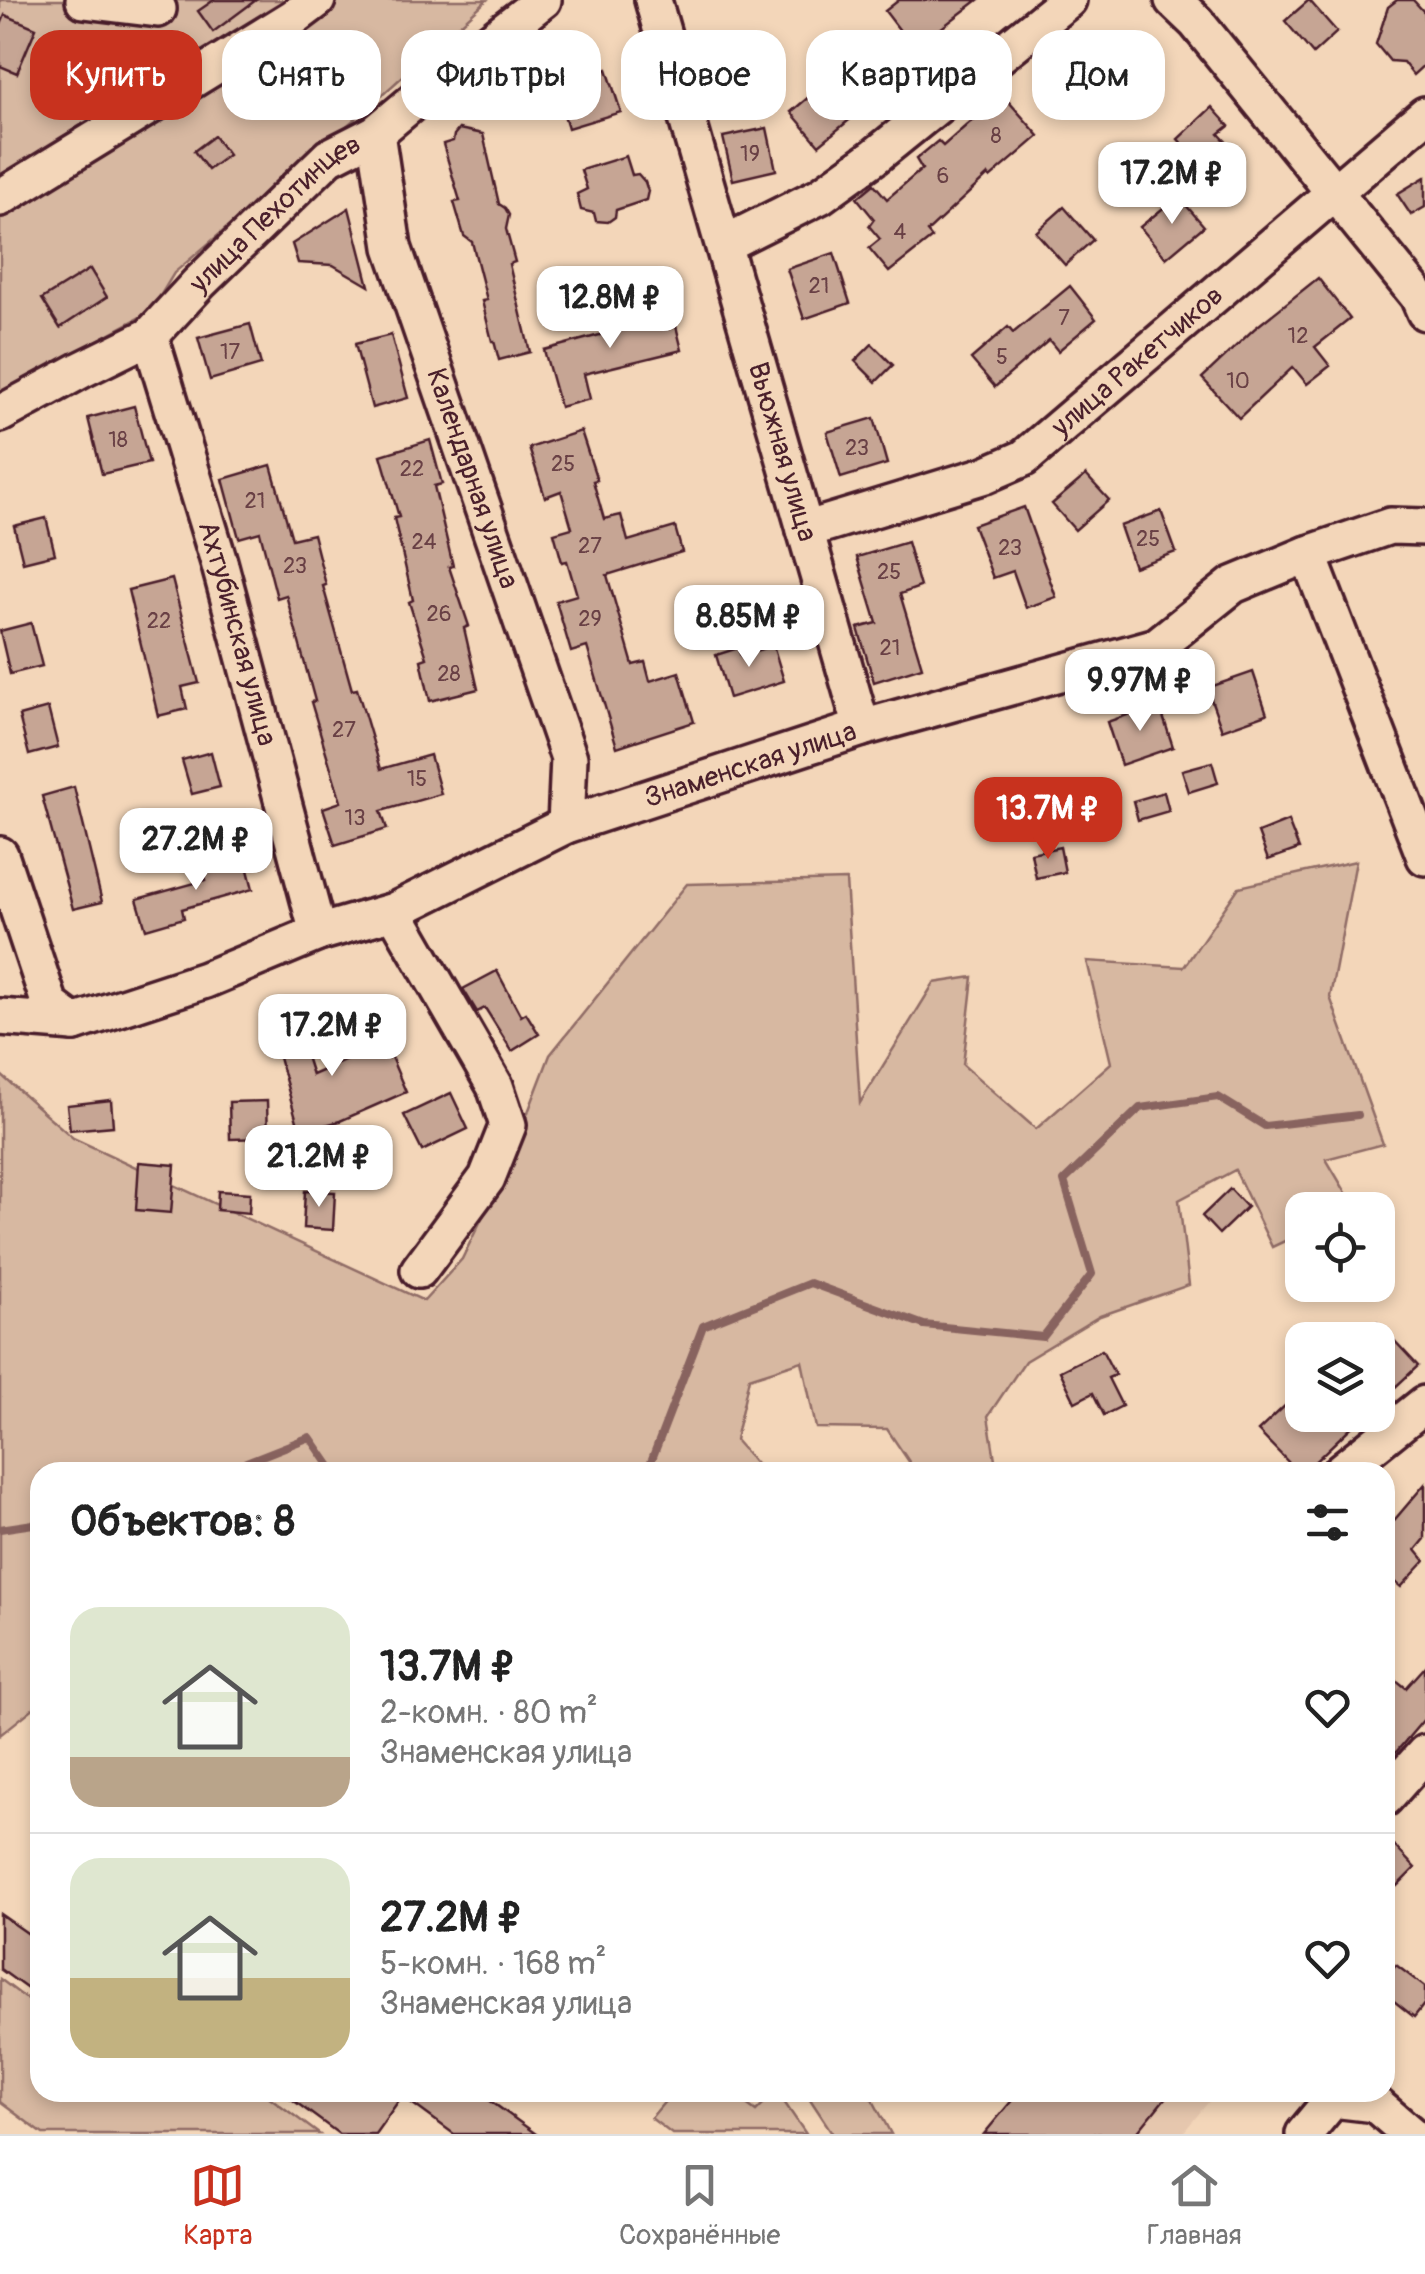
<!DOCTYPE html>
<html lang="ru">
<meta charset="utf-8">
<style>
:root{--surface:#fff;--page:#f6f6f6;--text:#222;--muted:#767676;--line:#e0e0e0;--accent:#c8321e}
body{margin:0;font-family:Pangolin,sans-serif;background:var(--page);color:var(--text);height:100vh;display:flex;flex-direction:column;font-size:38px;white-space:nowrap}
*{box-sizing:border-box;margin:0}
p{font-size:32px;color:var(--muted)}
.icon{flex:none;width:55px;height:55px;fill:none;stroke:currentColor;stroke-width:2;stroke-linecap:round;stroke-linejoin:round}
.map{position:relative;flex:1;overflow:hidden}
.drawer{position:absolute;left:30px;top:1462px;width:1365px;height:640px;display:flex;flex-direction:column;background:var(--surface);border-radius:30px;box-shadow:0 5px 15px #0003}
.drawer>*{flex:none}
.top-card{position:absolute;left:30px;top:30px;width:1365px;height:90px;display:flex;gap:20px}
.buttons{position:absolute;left:1285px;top:1192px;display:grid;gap:20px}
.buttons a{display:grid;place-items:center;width:110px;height:110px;border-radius:20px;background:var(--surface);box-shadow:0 5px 15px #0003;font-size:50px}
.price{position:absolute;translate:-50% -85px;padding:0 22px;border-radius:20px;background:#fff;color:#222;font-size:32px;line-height:65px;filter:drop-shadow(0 2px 5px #0008)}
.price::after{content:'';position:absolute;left:50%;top:60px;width:30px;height:22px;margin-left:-15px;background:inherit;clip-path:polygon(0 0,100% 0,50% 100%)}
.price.on{background:var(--accent);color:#fff}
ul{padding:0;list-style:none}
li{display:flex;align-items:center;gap:30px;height:250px;padding:0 40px}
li+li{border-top:2px solid var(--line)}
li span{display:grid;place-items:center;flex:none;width:280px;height:200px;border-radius:30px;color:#555}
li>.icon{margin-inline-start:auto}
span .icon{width:120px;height:120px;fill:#fffc;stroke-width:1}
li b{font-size:42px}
h2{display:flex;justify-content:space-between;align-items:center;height:120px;padding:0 40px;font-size:42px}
.chip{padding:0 35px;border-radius:30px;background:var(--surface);box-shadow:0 5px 15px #0003;font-size:35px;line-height:90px}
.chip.on{background:var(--accent);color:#fff}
.dock{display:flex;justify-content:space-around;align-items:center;height:140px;border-top:2px solid var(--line);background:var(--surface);font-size:28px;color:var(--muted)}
.dock a{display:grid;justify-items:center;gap:5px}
.dock .on{color:var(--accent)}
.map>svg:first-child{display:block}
.built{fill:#e6c7ae}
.green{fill:#d7b8a1;stroke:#906c66;stroke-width:2.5}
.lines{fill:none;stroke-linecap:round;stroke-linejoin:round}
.stream{stroke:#88635f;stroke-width:8}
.building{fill:#c6a594;stroke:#4a1f2b;stroke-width:2.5}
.minor-casing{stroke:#4a1f2b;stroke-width:42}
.minor{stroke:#f3d6b9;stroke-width:35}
.labels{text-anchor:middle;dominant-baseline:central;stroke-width:9;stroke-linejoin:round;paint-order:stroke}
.number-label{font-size:22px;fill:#694045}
.street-label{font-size:28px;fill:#4a1f2b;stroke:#f3d6b9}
</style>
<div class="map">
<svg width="1425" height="2134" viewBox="0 0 1425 2134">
<rect width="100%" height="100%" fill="#f3d6b9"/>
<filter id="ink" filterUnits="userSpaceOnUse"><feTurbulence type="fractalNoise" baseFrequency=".01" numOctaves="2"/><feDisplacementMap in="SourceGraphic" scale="20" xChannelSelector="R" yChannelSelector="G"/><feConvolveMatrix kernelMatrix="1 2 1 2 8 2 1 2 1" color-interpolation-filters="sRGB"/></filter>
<g filter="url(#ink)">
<!-- built -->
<polygon class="built" points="1019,2093 1216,2093 1182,2134 984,2134"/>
<!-- green -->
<g class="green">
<polygon points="0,0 487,0 370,106 174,273 151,311 0,393"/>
<polygon points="1356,861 1330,997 1383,1144 1326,1159 1355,1208 1350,1210 1302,1210 1302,1233 1272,1247 1235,1170 1179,1200 1189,1285 1100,1316 1025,1361 988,1416 997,1472 916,1472 887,1429 816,1428 802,1361 749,1378 735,1440 763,1472 40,1472 40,1703 0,1735 0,1074 73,1138 424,1301 462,1259 507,1167 550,1055 687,884 846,880 860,1103 934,983 973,977 963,1065 1036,1129 1111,1063 1087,961 1184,967 1239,887"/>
<polygon points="0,1979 40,2009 40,2092 264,2093 319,2134 43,2134 0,2102"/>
<polygon points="673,2092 741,2093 738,2098 756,2111 774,2093 778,2093 806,2134 672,2134 651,2118"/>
<polygon points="806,2093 869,2093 891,2134 833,2134"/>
</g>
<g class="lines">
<!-- stream -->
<g class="stream">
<polyline points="221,1472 310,1437 334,1472"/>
<polyline points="647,1472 703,1326 810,1283 924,1325 1043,1337 1092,1274 1064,1181 1140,1108 1218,1097 1265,1126 1358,1115"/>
<polyline points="0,1529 40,1523"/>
</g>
</g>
<!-- building -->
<g class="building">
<polygon points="214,0 256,0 213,32 198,11"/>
<polygon points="899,0 978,0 914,49 885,11"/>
<polygon points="1309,0 1337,32 1313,54 1285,21"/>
<polygon points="1397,0 1413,0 1425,13 1425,64 1413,75 1403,62 1390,61 1376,44 1388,7"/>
<polygon points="5,15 36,28 17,73 0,66 0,27"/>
<polygon points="329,40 349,66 316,92 296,65"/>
<polygon points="881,53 900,78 819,145 791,112 829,80 837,89"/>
<polygon points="258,65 267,79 238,97 230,82"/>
<polygon points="607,69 621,112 568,128 555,85"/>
<polygon points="1002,94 1039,136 990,178 988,175 927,232 932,238 889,272 869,248 880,239 869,226 874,219 857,198 874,184 887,199 922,169 916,159 938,141 943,146"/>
<polygon points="1212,107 1229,126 1219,134 1233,149 1207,172 1178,139"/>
<polygon points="767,128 776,170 733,180 723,137"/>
<polygon points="459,129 483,134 499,204 505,208 509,215 506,229 515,262 509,264 530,352 499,360 494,341 492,341 482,301 487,300 472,242 464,236 454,202 460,201 443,144 453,141 454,135"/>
<polygon points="214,136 228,155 208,170 194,151"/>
<polygon points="626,156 632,175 638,174 645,182 648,191 646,200 616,210 615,217 608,222 596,221 594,213 581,210 577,194 587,189 581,170"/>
<polygon points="1425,177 1425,207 1411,215 1397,194"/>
<polygon points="1178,196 1204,226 1166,258 1140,227"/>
<polygon points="1064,207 1093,240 1065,265 1036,232"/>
<polygon points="349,208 369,286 333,265 298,263 292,244"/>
<polygon points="834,253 850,303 804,319 787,269"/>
<polygon points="90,269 107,297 60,328 42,299"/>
<polygon points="1318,278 1350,319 1315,347 1330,366 1307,384 1293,367 1239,418 1202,378 1254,329"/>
<polygon points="1070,286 1096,319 1058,351 1049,340 995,387 971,359 1008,327 1013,333"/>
<polygon points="648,305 652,323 674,318 682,350 584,374 590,399 560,407 544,350 607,333 603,316"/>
<polygon points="250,324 261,365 210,380 198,338"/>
<polygon points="391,335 408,398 372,408 355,344"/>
<polygon points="872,344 893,365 876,382 855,361"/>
<polygon points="134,406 149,463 102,474 88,418"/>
<polygon points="874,418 887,464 841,478 827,432"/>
<polygon points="581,431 597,480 593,481 604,519 621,515 628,541 675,527 682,552 607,575 633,665 645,662 650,681 679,672 694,722 617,747 587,647 571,652 556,601 577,595 567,561 562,562 554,533 572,528 561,491 545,497 529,448"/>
<polygon points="430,440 442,484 434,486 453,566 449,567 469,626 464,628 478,689 430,701 421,660 427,658 409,602 413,600 394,518 399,517 381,455"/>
<polygon points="271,465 292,539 313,534 326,585 323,586 352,690 357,689 381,769 430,755 441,794 381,811 387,829 335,845 323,808 341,802 311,702 315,701 286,595 277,598 260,532 239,538 223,479"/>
<polygon points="1086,475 1109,500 1075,530 1052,504"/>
<polygon points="1024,507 1056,597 1026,608 1013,571 993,578 973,525"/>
<polygon points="1161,511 1176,552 1134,567 1120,526"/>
<polygon points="46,518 55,554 23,562 14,526"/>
<polygon points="907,542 920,587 900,594 922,667 874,682 858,628 877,623 857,557"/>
<polygon points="172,579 199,683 182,687 187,709 158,716 128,590"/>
<polygon points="31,623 42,666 10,674 0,631"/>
<polygon points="773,645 784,681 729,698 716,655 738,648 741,656"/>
<polygon points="1253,672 1267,714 1222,730 1207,688"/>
<polygon points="1159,704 1173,747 1121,765 1107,722"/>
<polygon points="48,708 58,747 29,755 19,716"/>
<polygon points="211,752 220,787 192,794 182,760"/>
<polygon points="1212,762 1218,783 1189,792 1182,770"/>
<polygon points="74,787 102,902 73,909 42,796"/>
<polygon points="1164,792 1169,811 1138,820 1133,801"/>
<polygon points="1288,821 1299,849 1268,860 1258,833"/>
<polygon points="1060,847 1065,872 1036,878 1031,853"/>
<polygon points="245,858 253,889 182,909 184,918 146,929 137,899 206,880 203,869"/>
<polygon points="497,971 521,1016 526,1013 539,1034 512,1051 485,1008 477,1012 463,989"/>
<polygon points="290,1007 312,1075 385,1043 406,1092 340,1121 300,1132 267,1015"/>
<polygon points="451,1093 468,1129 422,1151 404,1115"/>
<polygon points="111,1100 113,1126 70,1130 67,1105"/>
<polygon points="267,1101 268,1138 230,1139 229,1102"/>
<polygon points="139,1162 175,1165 171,1213 136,1210"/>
<polygon points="1230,1189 1247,1207 1219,1234 1202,1216"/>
<polygon points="218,1191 250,1193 249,1213 217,1210"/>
<polygon points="305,1191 335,1192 333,1230 303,1228"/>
<polygon points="1378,1323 1418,1366 1389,1393 1378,1381"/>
<polygon points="1102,1350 1115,1375 1108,1378 1122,1406 1104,1415 1093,1393 1075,1402 1060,1371"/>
<polygon points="1290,1401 1302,1415 1364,1415 1304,1472 1298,1472 1258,1431"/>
<polygon points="1425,1484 1425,1539 1416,1550 1425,1561 1401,1587 1385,1573 1385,1531"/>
<polygon points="1425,1667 1425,1718 1385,1765 1385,1671 1406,1688"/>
<polygon points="1385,1836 1415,1868 1397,1886 1385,1874"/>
<polygon points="0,1914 40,1942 40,1998 0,1969"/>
<polygon points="1396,1965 1425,1987 1425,2003 1414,2017 1385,1994 1385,1980"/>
<polygon points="282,2092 478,2092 536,2134 454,2134 402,2096 375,2134 339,2134"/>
<polygon points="1019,2092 1170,2092 1136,2134 984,2134"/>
</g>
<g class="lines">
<defs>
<g id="minor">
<polyline points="84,0 158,9"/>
<path id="s1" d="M653 0 862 728"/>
<polyline points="1173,0 1196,22 1418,296 1425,312"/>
<path id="s2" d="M376 133 393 247 569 758 566 825"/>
<polyline points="0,198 293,18 317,0"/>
<polyline points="724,244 820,196 874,157 1068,0"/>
<path id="s3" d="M150 336 219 562 318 933"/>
<path id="s4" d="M0 414 81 370 150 336 199 283 329 157 376 133 431 87 543 0"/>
<path id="s5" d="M805 530 985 475 1024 458 1425 115"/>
<polyline points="1308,554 1425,857"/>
<polyline points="0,855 50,1005 74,1023"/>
<polyline points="394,911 495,1086 508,1125 487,1178 419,1270"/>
<path id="s6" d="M0 1017 74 1023 205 980 318 933 394 911 566 825 862 728 1157 646 1233 585 1308 554 1390 526 1425 527"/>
<polyline points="1340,1472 1425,1404"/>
<polyline points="1385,1798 1425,1753"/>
<polyline points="1304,2134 1333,2099 1375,2104 1410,2134"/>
</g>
</defs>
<!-- minor casing -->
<use href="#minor" class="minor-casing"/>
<!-- minor -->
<use href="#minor" class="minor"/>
</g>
</g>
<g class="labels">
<!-- number labels -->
<g class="number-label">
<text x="996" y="136">8</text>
<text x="750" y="154">19</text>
<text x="943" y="176">6</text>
<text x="900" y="232">4</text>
<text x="819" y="286">21</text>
<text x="1064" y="318">7</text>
<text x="1298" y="336">12</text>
<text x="230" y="352">17</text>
<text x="1002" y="357">5</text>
<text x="1238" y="381">10</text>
<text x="118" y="440">18</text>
<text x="857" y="448">23</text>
<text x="563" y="464">25</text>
<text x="412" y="469">22</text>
<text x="255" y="501">21</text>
<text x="1148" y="539">25</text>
<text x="424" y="542">24</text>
<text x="590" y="546">27</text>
<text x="1010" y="548">23</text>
<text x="295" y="566">23</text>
<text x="889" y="572">25</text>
<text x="439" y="614">26</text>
<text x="590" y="619">29</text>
<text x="159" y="621">22</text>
<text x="890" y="648">21</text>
<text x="449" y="674">28</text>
<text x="344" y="730">27</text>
<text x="417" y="779">15</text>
<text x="355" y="818">13</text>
</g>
<!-- street labels -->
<g class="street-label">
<text stroke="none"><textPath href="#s4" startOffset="345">улица Пехотинцев</textPath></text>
<text stroke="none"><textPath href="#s5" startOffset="380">улица Ракетчиков</textPath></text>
<text stroke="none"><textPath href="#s1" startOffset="470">Вьюжная улица</textPath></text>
<text stroke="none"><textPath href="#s2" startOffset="360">Календарная улица</textPath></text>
<text stroke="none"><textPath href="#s3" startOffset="310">Ахтубинская улица</textPath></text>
<text stroke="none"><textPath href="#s6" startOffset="800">Знаменская улица</textPath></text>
</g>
</g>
</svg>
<div class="buttons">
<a><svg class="icon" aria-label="locate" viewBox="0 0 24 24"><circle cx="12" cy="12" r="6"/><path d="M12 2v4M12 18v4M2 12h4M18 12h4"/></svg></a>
<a><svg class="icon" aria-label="layers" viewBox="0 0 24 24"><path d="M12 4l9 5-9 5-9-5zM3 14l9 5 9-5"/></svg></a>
</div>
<b class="price" style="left:1172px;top:227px">17.2M ₽</b>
<b class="price" style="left:610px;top:351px">12.8M ₽</b>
<b class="price" style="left:749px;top:670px">8.85M ₽</b>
<b class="price" style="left:1140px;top:734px">9.97M ₽</b>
<b class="price on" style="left:1048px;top:862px">13.7M ₽</b>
<b class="price" style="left:196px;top:893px">27.2M ₽</b>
<b class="price" style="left:332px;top:1079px">17.2M ₽</b>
<b class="price" style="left:319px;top:1210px">21.2M ₽</b>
<div class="top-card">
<a class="chip on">Купить</a>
<a class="chip">Снять</a>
<a class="chip">Фильтры</a>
<a class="chip">Новое</a>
<a class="chip">Квартира</a>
<a class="chip">Дом</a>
</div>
<section class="drawer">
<h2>Объектов: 8<svg class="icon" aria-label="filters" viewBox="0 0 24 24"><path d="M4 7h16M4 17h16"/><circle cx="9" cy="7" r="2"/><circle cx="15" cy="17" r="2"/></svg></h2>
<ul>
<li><span style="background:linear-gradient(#dfe7d0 75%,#b9a48a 0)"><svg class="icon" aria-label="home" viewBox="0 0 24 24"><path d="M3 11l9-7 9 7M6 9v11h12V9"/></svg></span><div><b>13.7M ₽</b><p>2-комн. · 80 m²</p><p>Знаменская улица</p></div><svg class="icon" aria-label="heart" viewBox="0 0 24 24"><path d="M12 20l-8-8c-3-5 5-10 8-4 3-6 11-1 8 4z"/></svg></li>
<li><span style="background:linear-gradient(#dfe7d0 60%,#c2b280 0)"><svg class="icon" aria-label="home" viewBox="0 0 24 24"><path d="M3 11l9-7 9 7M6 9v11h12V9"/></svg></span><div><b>27.2M ₽</b><p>5-комн. · 168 m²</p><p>Знаменская улица</p></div><svg class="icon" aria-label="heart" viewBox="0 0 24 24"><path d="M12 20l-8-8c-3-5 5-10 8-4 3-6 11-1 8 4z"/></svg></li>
</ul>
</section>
</div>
<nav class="dock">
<a class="on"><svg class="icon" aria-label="map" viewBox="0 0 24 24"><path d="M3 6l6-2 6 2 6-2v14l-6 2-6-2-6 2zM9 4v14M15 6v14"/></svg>Карта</a>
<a><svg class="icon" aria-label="saved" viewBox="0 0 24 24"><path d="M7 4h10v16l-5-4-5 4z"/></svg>Сохранённые</a>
<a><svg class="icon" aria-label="home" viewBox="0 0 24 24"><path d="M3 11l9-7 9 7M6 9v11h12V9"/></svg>Главная</a>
</nav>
